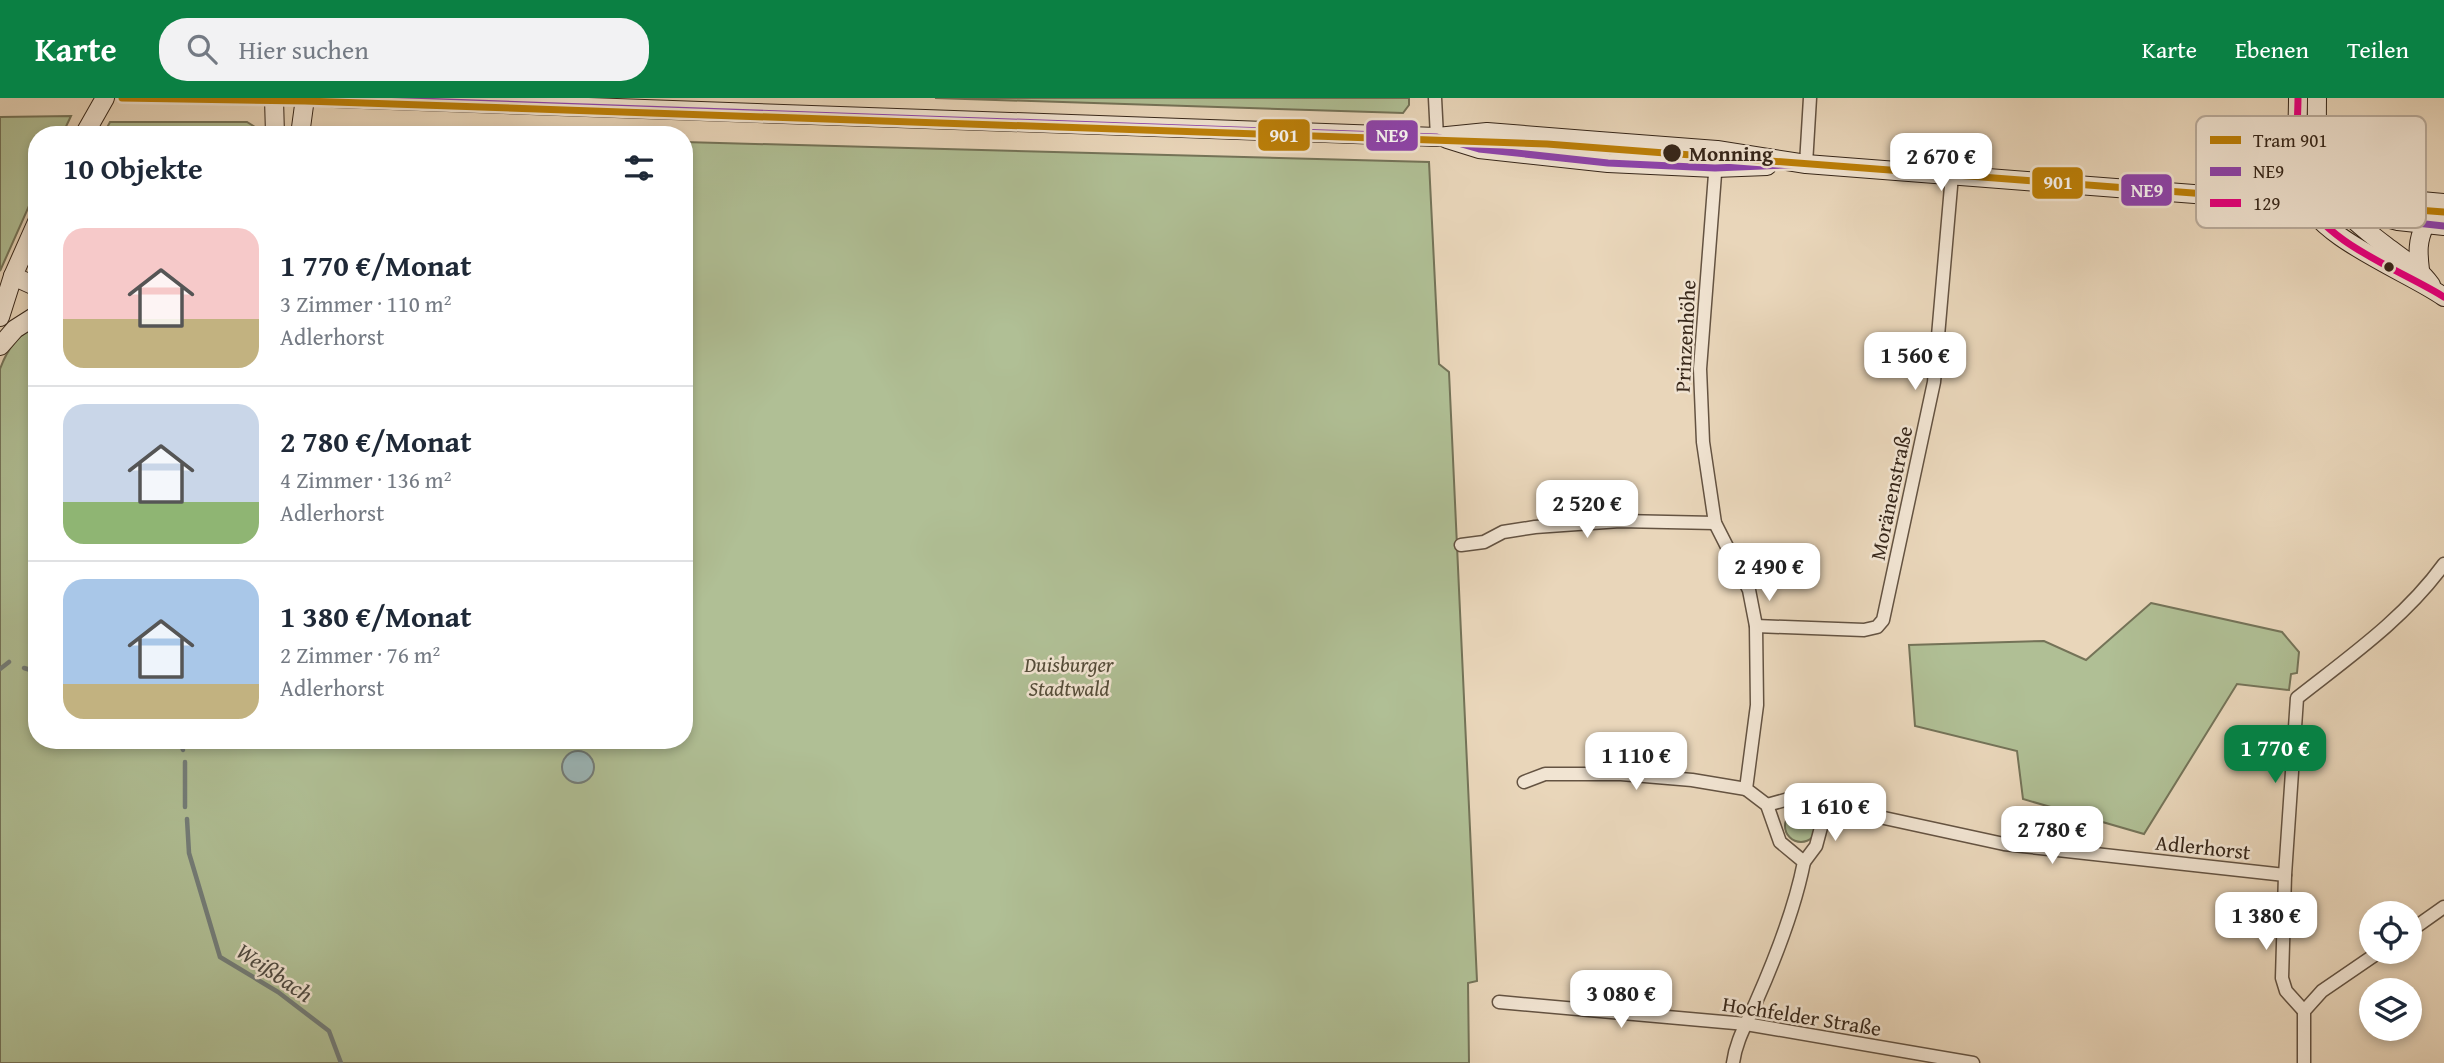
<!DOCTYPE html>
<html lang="de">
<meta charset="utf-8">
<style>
:root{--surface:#fff;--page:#f2f2f3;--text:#1f2937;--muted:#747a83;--line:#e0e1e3;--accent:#0b8043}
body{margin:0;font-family:"Gentium Book Plus",serif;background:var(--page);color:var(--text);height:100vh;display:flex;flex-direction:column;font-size:26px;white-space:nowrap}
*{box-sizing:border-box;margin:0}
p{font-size:23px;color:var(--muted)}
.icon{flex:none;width:38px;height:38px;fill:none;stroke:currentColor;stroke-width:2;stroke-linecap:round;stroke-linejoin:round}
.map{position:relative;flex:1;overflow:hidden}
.sheet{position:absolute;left:28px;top:28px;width:665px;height:623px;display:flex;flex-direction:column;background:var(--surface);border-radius:28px;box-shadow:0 4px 10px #0003}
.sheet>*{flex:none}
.buttons{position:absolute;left:2359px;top:803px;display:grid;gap:14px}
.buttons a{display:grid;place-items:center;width:63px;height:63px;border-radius:50%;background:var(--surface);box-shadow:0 4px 10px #0003;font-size:35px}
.price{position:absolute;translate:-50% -60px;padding:0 16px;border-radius:14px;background:#fff;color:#222;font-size:23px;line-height:46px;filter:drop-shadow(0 2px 4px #0008)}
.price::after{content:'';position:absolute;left:50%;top:42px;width:21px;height:16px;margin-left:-10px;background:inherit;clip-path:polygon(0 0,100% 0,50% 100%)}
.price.on{background:var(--accent);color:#fff}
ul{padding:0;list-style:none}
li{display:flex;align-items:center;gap:21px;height:175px;padding:0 35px}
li+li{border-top:2px solid var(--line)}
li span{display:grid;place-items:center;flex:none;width:196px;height:140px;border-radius:21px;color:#555}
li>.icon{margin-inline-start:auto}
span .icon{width:84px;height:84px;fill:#fffc;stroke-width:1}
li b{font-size:30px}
h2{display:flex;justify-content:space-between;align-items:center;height:84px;padding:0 35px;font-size:30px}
header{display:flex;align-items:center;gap:42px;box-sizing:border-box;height:98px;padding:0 35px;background:var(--accent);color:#fff}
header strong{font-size:33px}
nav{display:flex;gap:38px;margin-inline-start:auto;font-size:24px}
.search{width:490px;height:63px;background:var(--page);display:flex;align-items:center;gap:18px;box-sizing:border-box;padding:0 24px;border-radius:28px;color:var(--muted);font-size:26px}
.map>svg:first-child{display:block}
.green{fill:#b0bf95;stroke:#747358;stroke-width:2}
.water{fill:#9bb7b9;stroke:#737d79;stroke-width:2}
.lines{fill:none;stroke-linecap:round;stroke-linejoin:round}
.stream{stroke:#737d79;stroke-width:4.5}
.street-casing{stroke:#645342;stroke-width:15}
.secondary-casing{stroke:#37271a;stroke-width:20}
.street{stroke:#f1e4d2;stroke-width:12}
.secondary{stroke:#f1e4d2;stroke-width:18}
.bus-1-casing{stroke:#f1e4d2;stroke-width:12}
.bus-2-casing{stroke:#f1e4d2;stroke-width:12}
.bus-1{stroke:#8e44ad;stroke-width:7}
.bus-2{stroke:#e5007d;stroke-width:7}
.tram-1-casing{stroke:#f1e4d2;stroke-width:12}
.tram-1{stroke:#bd8008;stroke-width:7}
.stop-dot{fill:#37271a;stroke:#f1e4d2;stroke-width:2.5}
.labels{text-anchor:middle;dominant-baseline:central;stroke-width:5;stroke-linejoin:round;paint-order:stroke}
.stop-label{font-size:21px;font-weight:bold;fill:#37271a;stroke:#f1e4d2;text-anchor:start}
.street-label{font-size:21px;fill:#37271a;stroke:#f1e4d2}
.park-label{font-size:21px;font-style:italic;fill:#554d39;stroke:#f1e4d2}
.water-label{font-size:23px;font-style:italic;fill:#504b42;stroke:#f1e4d2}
.key{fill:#f1e4d2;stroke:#b9ab9b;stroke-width:2}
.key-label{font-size:19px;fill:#37271a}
.line-badge{stroke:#f1e4d2;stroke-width:2.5}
.badge-label{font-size:19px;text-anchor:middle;font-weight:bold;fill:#fff}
</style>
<header>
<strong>Karte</strong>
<div class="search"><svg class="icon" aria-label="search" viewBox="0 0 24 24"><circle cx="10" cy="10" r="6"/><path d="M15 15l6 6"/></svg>Hier suchen</div>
<nav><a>Karte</a><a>Ebenen</a><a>Teilen</a></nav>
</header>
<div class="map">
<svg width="2444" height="965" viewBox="0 0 2444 965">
<rect width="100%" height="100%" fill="#e9d6ba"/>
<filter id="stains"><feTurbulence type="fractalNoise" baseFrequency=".00286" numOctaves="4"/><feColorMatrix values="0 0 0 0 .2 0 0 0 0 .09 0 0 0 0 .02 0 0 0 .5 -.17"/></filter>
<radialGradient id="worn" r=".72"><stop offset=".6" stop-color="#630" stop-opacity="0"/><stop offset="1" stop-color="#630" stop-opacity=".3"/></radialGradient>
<!-- green -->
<g class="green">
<polygon points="935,0 1409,0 1409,7 1403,15"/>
<polygon points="71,18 62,37 37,37 37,90 0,173 0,19"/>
<polygon points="110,24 247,24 263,34 269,34 269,37 103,37"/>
<path d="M684 44 1429 64 1439 266 1449 274 1477 883 1468 885 1469 965H0V271C8 249 18 238 37 226V642H684Z"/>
<polygon points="2151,505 2282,534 2299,554 2297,575 2291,576 2289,592 2237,586 2144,736 2023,701 2017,653 1915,628 1909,547 2044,543 2086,562"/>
<circle cx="1801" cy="728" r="16"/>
</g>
<!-- water -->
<circle class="water" cx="578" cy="669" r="16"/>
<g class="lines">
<!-- stream -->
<g class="stream">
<polyline points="24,570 37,574"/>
<polyline points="0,571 9,564"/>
<polyline points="179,642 183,652"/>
<polyline points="185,709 185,664"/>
<polyline points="187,721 189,755 220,859 278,894 329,933 341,965"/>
</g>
<defs>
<g id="street">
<polyline points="1435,0 1437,39"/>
<path d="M1716 63 1700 271 1703 344 1715 425 1749 492 1756 528 1757 607 1746 691 1767 707 1780 744 1804 764C1795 810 1775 861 1756 904 1747 925 1736 942 1733 965"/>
<polyline points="1806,66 1810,0"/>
<polyline points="1461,447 1484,444 1503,434 1535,429 1620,423 1715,425"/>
<polyline points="1756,528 1864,532 1877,529 1883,522 1934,284 1952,77"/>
<polyline points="1524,684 1545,676 1621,676 1692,682 1746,691"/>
<polyline points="1767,707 1792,700 2004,746 2285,777"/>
<polyline points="1804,764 1816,748 1827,707"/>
<polyline points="2410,833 2444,809"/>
<polyline points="1499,904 1746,926 1973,965"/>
<path d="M2304 913 2286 893 2282 880 2285 777 2297 600C2349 559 2405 520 2444 466"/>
<polyline points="2304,965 2304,913 2322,893 2379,854"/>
</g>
<g id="secondary">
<polyline points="274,0 275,37"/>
<polyline points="334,0 1437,39 1487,34 1599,43 1717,52 1806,66 2337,107 2399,101 2444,105"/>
<path d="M2298 0C2298 32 2294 65 2303 96 2315 139 2409 174 2444 199"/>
<path d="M2317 0C2316 82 2319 97 2386 148 2403 161 2419 170 2431 187"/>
<polyline points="84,37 105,0"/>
<polyline points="300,37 305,0"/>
<polyline points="1447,41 1479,51 1608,65 1715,70 1767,68"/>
<polyline points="2348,110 2398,123 2444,128"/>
<path d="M2420 172C2418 155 2417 143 2425 127"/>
<polyline points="13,178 37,189"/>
<polyline points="0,219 13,178 37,124"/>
<polyline points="0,248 15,231 37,217"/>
</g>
</defs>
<!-- street casing -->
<use href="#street" class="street-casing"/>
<!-- secondary casing -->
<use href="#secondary" class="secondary-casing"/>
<!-- street -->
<use href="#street" class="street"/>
<!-- secondary -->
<use href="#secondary" class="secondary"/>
<defs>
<polyline id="bus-1" points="334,0 1437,39 1479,51 1608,65 1715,70 1806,66 2337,107 2398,123 2444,128"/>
<path id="bus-2" d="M2298 0C2298 31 2292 67 2303 96 2321 144 2403 173 2444 199"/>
</defs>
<!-- bus-1 casing -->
<use href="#bus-1" class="bus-1-casing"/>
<!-- bus-2 casing -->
<use href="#bus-2" class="bus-2-casing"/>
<!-- bus-1 -->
<use href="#bus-1" class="bus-1"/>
<!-- bus-2 -->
<use href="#bus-2" class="bus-2"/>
<defs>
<polyline id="tram-1" points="122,0 305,3 1547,46 2444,114"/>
</defs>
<!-- tram-1 casing -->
<use href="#tram-1" class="tram-1-casing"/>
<!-- tram-1 -->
<use href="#tram-1" class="tram-1"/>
</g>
<!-- markers -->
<g class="stop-dot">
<circle cx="1672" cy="55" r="10"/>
<circle cx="2389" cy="169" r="6"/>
</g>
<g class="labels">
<!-- stop labels -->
<g class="stop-label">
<text x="1689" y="55">Monning</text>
</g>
<!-- street labels -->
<g class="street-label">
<text transform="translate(1685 238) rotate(-87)">Prinzenhöhe</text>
<text transform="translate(1891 395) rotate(-78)">Moränenstraße</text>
<text transform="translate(2203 749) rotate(6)">Adlerhorst</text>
<text transform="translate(1802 918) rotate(9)">Hochfelder Straße</text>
</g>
<!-- park labels -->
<g class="park-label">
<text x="1069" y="566">Duisburger<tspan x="1069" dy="24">Stadtwald</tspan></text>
</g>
<!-- water labels -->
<g class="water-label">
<text transform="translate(275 874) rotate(34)">Weißbach</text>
</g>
</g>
<!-- legend -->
<rect x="2196" y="18" width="230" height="112" rx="10" class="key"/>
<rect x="2210" y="38" width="31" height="8" fill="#bd8008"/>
<rect x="2210" y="69" width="31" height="9" fill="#8e44ad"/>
<rect x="2210" y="101" width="31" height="8" fill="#e5007d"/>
<g class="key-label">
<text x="2253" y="49">Tram 901</text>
<text x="2253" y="80">NE9</text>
<text x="2253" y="112">129</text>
</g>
<g class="line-badge">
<rect x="1257" y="20" width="54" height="34" rx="7" fill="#bd8008"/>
<rect x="1365" y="21" width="54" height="33" rx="7" fill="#8e44ad"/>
<rect x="2031" y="68" width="53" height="34" rx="7" fill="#bd8008"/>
<rect x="2120" y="75" width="53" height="34" rx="7" fill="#8e44ad"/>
</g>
<g class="badge-label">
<text x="1284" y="44">901</text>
<text x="1392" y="44">NE9</text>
<text x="2058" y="91">901</text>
<text x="2147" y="99">NE9</text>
</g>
<rect width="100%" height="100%" filter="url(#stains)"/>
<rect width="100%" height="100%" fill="url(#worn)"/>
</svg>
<div class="buttons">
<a><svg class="icon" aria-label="locate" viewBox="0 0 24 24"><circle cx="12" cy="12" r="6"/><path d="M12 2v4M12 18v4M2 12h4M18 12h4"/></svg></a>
<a><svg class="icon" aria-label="layers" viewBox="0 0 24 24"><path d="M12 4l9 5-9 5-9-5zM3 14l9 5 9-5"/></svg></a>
</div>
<b class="price" style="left:1941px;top:95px">2 670 €</b>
<b class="price" style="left:1915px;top:294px">1 560 €</b>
<b class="price" style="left:1587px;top:442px">2 520 €</b>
<b class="price" style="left:1769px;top:505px">2 490 €</b>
<b class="price on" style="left:2275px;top:687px">1 770 €</b>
<b class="price" style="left:1636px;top:694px">1 110 €</b>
<b class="price" style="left:1835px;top:745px">1 610 €</b>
<b class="price" style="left:2052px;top:768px">2 780 €</b>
<b class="price" style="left:2266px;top:854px">1 380 €</b>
<b class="price" style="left:1621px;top:932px">3 080 €</b>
<section class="sheet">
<h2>10 Objekte<svg class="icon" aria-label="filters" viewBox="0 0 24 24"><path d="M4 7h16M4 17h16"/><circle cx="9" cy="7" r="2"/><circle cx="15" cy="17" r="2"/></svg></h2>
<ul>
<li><span style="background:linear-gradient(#f6c9c9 65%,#c2b280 0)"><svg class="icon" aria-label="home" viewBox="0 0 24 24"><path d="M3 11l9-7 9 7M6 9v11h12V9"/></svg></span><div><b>1 770 €/Monat</b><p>3 Zimmer · 110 m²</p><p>Adlerhorst</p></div></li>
<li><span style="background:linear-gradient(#c9d6e8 70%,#8fb573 0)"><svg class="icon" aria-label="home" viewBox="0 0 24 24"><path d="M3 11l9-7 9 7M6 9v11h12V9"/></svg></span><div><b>2 780 €/Monat</b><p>4 Zimmer · 136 m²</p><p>Adlerhorst</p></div></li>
<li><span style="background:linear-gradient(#a9c7e8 75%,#c2b280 0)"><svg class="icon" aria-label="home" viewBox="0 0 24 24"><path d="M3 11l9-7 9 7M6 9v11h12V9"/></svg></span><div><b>1 380 €/Monat</b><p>2 Zimmer · 76 m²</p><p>Adlerhorst</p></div></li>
</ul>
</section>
</div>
